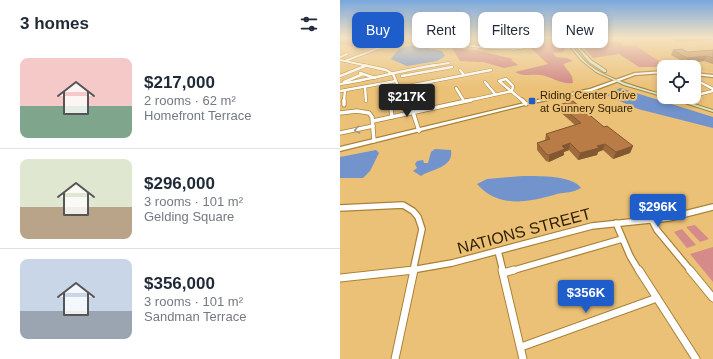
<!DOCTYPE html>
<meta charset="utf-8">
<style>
:root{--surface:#fff;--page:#f2f2f3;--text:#1f2937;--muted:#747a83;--line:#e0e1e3;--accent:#1f5eca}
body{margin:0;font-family:Arial,sans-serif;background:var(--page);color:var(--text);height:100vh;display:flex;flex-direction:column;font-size:15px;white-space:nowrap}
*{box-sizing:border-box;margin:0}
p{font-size:13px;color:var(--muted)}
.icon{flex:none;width:22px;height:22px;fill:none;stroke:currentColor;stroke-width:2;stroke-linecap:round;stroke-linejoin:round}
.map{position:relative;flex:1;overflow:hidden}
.panel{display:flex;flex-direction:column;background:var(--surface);width:340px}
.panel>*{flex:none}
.hud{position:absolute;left:12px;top:12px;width:301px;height:36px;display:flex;gap:8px}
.fabs{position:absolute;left:317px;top:60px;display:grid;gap:8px}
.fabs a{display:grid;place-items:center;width:44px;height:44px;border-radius:8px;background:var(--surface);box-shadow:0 2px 6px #0003;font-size:20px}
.price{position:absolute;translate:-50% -34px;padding:0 9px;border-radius:4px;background:var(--accent);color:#fff;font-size:13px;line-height:26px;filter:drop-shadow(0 1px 2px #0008)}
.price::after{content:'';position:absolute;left:50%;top:24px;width:12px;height:9px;margin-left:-6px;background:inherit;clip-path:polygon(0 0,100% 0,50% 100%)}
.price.selected{background:#222;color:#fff}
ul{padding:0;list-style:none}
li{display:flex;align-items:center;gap:12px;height:100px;padding:0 20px}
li+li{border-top:1px solid var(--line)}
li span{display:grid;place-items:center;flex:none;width:112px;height:80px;border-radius:8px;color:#555}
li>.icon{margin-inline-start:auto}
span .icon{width:48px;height:48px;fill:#fffc;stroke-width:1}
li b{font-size:17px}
h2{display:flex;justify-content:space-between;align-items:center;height:48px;padding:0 20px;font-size:17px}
.pill{padding:0 14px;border-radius:8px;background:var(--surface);box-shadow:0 2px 6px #0003;font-size:14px;line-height:36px}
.pill.selected{background:var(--accent);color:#fff}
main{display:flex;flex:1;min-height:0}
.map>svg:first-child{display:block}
.built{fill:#e4b663}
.green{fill:#d48b8a}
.forest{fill:#cd8281}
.water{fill:#7293cc}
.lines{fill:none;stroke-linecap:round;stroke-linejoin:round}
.minor-far4-casing{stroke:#aa8237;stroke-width:3}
.minor-far3-casing{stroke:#aa8237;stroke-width:3.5}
.minor-far2-casing{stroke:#aa8237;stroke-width:5}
.minor-far1-casing{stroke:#aa8237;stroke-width:8}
.minor-casing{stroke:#aa8237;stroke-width:9}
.tertiary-casing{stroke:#aa8237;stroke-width:2.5}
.secondary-casing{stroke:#aa8237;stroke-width:2}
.minor-far4{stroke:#fff;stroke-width:2}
.minor-far3{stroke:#fff;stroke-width:2.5}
.minor-far2{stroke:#fff;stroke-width:3.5}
.minor-far1{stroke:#fff;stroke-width:5.5}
.minor{stroke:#fff;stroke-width:7}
.tertiary{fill:#fff;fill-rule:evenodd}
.secondary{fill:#d4e9d0;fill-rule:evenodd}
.wall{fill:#9f6b3c}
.shaded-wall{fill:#825731}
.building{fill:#b97c46;stroke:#825731}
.oneway{stroke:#a19a8c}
.poi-dot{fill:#1f5eca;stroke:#ebc177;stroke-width:1.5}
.labels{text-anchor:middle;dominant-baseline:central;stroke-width:4;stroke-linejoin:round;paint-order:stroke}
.far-poi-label{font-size:11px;fill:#2e1e00;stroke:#ebc177;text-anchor:start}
.near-street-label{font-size:16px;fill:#2e1e00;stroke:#ebc177}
</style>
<main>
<section class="panel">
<h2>3 homes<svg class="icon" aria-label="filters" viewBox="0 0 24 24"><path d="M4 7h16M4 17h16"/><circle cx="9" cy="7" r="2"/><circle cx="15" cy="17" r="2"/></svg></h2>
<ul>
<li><span style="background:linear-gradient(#f6c9c9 60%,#7fa58c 0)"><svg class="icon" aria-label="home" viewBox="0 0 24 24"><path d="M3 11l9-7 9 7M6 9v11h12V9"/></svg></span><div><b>$217,000</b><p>2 rooms · 62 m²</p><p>Homefront Terrace</p></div></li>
<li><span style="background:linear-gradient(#dfe7d0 60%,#b9a48a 0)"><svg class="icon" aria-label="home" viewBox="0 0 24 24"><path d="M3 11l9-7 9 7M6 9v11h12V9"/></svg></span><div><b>$296,000</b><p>3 rooms · 101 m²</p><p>Gelding Square</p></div></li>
<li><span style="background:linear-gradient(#c9d6e8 65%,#9aa5b1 0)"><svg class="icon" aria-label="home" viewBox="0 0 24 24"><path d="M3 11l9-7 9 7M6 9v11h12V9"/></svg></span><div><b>$356,000</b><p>3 rooms · 101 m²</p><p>Sandman Terrace</p></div></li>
</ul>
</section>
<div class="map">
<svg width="373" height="359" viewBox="0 0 373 359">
<rect width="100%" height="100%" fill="#ebc177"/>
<!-- built -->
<polygon class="built" points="290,38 373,38 373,72 354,70 354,67 328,67 296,46 284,46 277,41"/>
<!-- green -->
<g class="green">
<polygon points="355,225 369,239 360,242 346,227"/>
<polygon points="342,229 356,245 347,248 334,232"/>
<polygon points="373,247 373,282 350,254"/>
</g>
<!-- forest -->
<g class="forest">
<path d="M180 38H211L216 44 226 49 222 52 213 53 216 57 227 58 233 61 223 64 232 76 233 83C221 85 211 76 200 75 190 74 184 77 175 72L208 64Z"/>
<polygon points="235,38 266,38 277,41 284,46 296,46 328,67 299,67 279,54 253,58"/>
<path d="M9 39 43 45C35 48 29 47 22 50L0 43V41Z"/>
<polygon points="112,48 136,50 173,59 171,60 178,65 164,68 143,62 120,61"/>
</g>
<!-- water -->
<g class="water">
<polygon points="67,46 87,46 88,48 102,51 105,56 97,61 67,66 51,59 58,50"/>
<polygon points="280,88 373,117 373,128 298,109 266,95"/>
<path d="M95 149 111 150C114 168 91 169 81 176L73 171 77 168 75 164 77 161 83 160 84 163H88L91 152Z"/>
<polygon points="36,150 39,153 30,171 23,178 0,178 0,157"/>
<path d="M182 176C196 176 233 175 241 188 233 193 226 192 217 194 189 202 159 209 137 184L147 179Z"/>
</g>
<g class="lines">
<defs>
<g id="minor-far4">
<polyline points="48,38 58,40"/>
<path d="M113 39C125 49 166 49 182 48"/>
<polyline points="116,40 134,38"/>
<polyline points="163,40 174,49"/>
<polyline points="141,46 145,43 164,41"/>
<polyline points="0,57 7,54"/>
<polyline points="0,60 28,66"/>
<polyline points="5,61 65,38"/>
<polyline points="90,66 109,63"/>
</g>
<g id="minor-far3">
<polyline points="23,65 46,70 53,74 61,93 70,101"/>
<polyline points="120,70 124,75"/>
<polyline points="20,73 35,78"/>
<polyline points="0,76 25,66"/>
<polyline points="62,76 112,67"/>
<polyline points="354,79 373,89"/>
<polyline points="4,82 23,74"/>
<polyline points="145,82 155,94"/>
<path d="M0 84C33 79 63 70 96 65"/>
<polyline points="25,87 26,101"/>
<polyline points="58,88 151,70"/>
<polyline points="116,88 124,101"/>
<polyline points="0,91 56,81"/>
<polyline points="172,91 173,86 166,79 159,81 183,101"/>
<polyline points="354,92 361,94 373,91"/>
<polyline points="86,94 88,101"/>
<polyline points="4,101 5,90"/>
<polyline points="126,101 172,91"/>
</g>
<g id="minor-far2">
<polyline points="69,100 79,131"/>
<polyline points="88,100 91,108"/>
<polyline points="182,100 186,104"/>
<polyline points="50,101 52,117"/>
<polyline points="4,105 4,100"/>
<polyline points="0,113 17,111 29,113 32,117 34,141"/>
<polyline points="33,121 131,100"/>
<polyline points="0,133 33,126"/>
</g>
<g id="minor-far1">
<polyline points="0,208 63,205 73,211 78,217 82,229 73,271"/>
<polyline points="312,220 317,230 351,271"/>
<polyline points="276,223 290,256 299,271"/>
<polyline points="158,251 163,271"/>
<polyline points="66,271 112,263 252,226 329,218 373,207"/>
<polyline points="171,271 282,239"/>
</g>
<g id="minor">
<polyline points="162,270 183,359"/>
<polyline points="299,270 356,359"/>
<polyline points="350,270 373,298"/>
<polyline points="163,273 174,270"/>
<polyline points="0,278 74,270"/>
<polyline points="181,347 317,298"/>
<polyline points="55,359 74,270"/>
</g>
<g id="tertiary">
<polygon points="324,71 324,73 295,75 252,91 193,103 0,151 0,147 193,101 250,89 295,73"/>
<polygon points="354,73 373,75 373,77 354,75"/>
</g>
<g id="secondary">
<path d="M223 38H225C233 47 240 57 248 64 270 81 299 87 324 95L325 97 284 85 256 72 241 60Z"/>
<polygon points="229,38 231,38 251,60 266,70 266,72 264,72 249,62"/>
<polygon points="326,97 332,97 373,110 373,112"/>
</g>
</defs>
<!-- minor-far4 casing -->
<use href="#minor-far4" class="minor-far4-casing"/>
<!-- minor-far3 casing -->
<use href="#minor-far3" class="minor-far3-casing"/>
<!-- minor-far2 casing -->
<use href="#minor-far2" class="minor-far2-casing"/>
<!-- minor-far1 casing -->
<use href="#minor-far1" class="minor-far1-casing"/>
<!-- minor casing -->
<use href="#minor" class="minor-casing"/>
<!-- tertiary casing -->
<use href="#tertiary" class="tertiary-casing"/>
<!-- secondary casing -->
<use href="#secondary" class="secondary-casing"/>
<!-- minor-far4 -->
<use href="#minor-far4" class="minor-far4"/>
<!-- minor-far3 -->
<use href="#minor-far3" class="minor-far3"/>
<!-- minor-far2 -->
<use href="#minor-far2" class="minor-far2"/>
<!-- minor-far1 -->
<use href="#minor-far1" class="minor-far1"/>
<!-- minor -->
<use href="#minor" class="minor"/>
<!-- tertiary -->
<use href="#tertiary" class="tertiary"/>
<!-- secondary -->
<use href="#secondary" class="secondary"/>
</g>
<!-- wall -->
<g class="wall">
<polygon points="329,38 373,38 372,40 337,42"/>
<polygon points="333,50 347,52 373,50 373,64 364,61 345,63 331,55"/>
<polygon points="219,105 264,127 293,146 290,153 273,159 263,150 258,152 257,155 238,160 229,150 224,152 224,155 209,162 206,161 197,150 197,143 205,140 206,134 235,125 219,111"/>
</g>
<!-- shaded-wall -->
<g class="shaded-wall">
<polygon points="367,56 364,61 345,63 347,58"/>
<polygon points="230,143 229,150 224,152 224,155 209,162 209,155 222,146"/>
<polygon points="265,144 263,150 258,152 257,155 238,160 240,153"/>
<polygon points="293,146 290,153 273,159 276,152"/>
</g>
<!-- building -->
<g class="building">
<polygon points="342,49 347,52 373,50 373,58 367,56 347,58 333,50"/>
<polygon points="233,101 264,127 267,126 293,146 276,152 265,144 257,146 259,148 240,153 230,143 222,146 225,149 209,155 206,154 197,143 210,139 206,134 241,123 219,105"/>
</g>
<!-- one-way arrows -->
<defs><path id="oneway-chevron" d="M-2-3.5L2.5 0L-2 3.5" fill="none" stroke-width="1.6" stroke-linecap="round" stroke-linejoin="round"/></defs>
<use class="oneway" href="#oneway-chevron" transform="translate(17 130) rotate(169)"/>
<!-- sky -->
<linearGradient id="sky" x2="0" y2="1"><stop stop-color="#79a7dd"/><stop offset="0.43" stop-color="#f6e3c2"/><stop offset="1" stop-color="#f6e3c2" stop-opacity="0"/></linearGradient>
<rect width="373" height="88" fill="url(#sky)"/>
<!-- markers -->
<rect class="poi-dot" x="188" y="97" width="8" height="8" rx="2"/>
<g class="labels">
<!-- far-poi labels -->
<g class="far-poi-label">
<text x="200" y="95">Riding Center Drive<tspan x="200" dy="13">at Gunnery Square</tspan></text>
</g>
<!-- near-street labels -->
<g class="near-street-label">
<text transform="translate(184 231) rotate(-15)">NATIONS STREET</text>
</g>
</g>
</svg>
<div class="fabs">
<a><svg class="icon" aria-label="locate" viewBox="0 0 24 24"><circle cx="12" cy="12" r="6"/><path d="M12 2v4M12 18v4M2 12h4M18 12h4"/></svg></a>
</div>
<b class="price selected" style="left:67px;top:118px">$217K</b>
<b class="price" style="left:318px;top:228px">$296K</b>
<b class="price" style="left:246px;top:314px">$356K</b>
<div class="hud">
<a class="pill selected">Buy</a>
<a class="pill">Rent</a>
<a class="pill">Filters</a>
<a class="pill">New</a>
</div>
</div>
</main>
